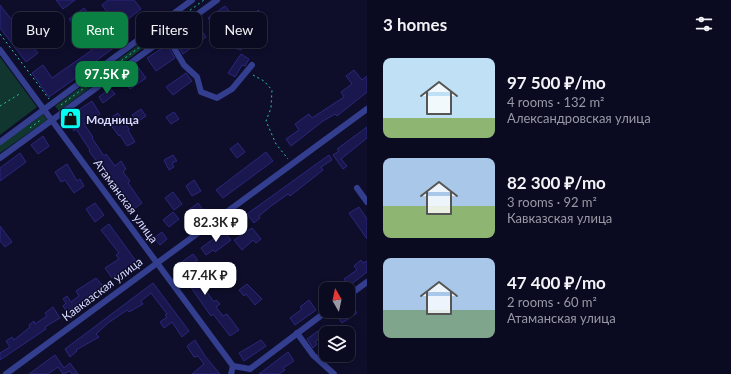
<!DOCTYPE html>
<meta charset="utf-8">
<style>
:root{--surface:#0a0a20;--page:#131329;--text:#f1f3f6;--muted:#999aa5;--line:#2a2b3e;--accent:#0b8043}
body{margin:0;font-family:Lato,sans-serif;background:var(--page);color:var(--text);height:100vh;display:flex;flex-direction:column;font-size:15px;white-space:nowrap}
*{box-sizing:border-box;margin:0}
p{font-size:13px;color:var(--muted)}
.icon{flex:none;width:22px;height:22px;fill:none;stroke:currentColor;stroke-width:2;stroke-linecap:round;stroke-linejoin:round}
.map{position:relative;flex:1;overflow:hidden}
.details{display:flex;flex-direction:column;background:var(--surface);width:364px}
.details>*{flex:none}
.top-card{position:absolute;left:12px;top:12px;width:295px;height:36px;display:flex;gap:8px}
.needle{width:26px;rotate:351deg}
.tools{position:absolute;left:319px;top:282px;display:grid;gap:8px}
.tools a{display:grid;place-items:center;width:36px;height:36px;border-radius:8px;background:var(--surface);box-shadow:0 2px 6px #0003,0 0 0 1px var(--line);font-size:20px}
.price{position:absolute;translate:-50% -34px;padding:0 9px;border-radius:8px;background:#fff;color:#222;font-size:13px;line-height:26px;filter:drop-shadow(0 1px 2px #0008)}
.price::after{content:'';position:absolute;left:50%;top:24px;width:12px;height:9px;margin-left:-6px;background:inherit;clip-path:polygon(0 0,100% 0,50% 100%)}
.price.current{background:var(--accent);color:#fff}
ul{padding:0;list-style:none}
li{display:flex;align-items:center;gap:12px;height:100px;padding:0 16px}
li span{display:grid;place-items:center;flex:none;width:112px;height:80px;border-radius:8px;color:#555}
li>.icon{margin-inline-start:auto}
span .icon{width:48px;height:48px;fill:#fffc;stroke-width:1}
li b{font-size:17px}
h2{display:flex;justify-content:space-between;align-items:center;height:48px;padding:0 16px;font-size:17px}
.chip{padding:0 14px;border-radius:8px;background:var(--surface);box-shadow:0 2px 6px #0003,0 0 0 1px var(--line);font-size:14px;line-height:36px}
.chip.current{background:var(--accent);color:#fff}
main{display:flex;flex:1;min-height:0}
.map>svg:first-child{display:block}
.green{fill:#10362f}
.building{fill:#1a174e;stroke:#2b277d}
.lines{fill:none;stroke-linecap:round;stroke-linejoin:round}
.path{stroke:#22c9a6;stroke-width:1;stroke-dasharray:2 3;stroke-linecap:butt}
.minor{stroke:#343e8f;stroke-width:6}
.labels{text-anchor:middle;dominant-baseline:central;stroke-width:3;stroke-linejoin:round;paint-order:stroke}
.poi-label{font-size:12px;font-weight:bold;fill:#d8d9ff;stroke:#0e0e2b;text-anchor:start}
.street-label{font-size:12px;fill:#d8d9ff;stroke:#0e0e2b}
</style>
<main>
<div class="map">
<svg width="367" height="374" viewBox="0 0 367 374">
<rect width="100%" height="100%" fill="#0e0e2b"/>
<!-- green -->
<g class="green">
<polygon points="163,27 166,31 59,111 55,106"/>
<polygon points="0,57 37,107 0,135"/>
<polygon points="43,114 47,120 0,153 0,145"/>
</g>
<!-- building -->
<g class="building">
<polygon points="56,0 75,0 63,9"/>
<polygon points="108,0 134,0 141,9 118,27 102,5"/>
<polygon points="0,5 38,53 26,62 0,28"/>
<polygon points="225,6 232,15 215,28 208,18"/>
<polygon points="84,8 104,35 109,31 119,44 93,63 94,65 49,97 32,73 43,65 52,78 92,50 69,19"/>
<polygon points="258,10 267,18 260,25 252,17"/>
<polygon points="197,24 206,37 183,54 175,40"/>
<polygon points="237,36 244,38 241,50 234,48"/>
<polygon points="167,45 175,58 156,71 147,58"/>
<polygon points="241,54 249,59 245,66 242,65 235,77 228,73"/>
<polygon points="138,67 146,78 130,89 122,79"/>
<polygon points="354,70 362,80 367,76 367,92 337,116 335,114 323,121 291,146 286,139 299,130 295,124 309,114 312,118 344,97 341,92 352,84 346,76"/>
<polygon points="186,73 192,81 173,95 166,87"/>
<polygon points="110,88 115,94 103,103 99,97"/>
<polygon points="92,101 100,114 84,124 93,137 92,138 104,156 106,154 115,166 121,161 126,169 123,172 130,181 128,183 142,203 133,210 89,151 90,150 76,129 74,131 65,119"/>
<polygon points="141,109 146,116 137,122 132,115"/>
<polygon points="174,112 179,119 171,124 166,117"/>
<polygon points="118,113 129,129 128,130 135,142 127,146 120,135 119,136 107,120"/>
<polygon points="367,127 367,138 341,159 347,166 343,169 333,155 339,151 337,149"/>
<polygon points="43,136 49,146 38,154 31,145"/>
<polygon points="238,143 245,152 237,158 230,149"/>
<polygon points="266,152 273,161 223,198 216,190"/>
<polygon points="20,153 26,162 0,181 0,168"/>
<polygon points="173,155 177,161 172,163 174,167 169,170 164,160"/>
<polygon points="329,155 332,160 321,167 323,170 290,196 288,194 271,206 259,216 260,218 254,223 247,214"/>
<polygon points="67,164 77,181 80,179 84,186 74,193 65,180 61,182 55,172"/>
<polygon points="194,180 201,191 192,196 186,186"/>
<polygon points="173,192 182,204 174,210 165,198"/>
<polygon points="95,203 104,215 95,222 86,209"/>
<polygon points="198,203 204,211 196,217 190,209"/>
<polygon points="359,207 367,219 367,239 349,213"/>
<polygon points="173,212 179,219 169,227 163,220"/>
<polygon points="109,224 136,261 112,278 105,268 119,259 116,255 119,253 101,230"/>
<polygon points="0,226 12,242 5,247 0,241"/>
<polygon points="252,228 261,239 256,243 253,240 242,250 234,240"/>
<polygon points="224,231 231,240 215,252 213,250 206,255 201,248"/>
<polygon points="162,232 167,239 160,245 154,238"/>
<polygon points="193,254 198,260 188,266 214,302 216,300 220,304 216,307 223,316 227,314 239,330 230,336 213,314 211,316 206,309 176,266"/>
<polygon points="361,260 363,263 367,261 367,272 349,286 344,279 357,270 354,266"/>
<polygon points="96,278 103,286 67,312 63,306 66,303 63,299 67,296 71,302 79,296 76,291"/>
<polygon points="153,283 189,331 182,337 172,322 164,328 160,322 167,317 165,315 167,314 151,293 141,301 143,304 129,312 127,310 108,323 96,334 99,337 76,350 77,351 70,357 65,349"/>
<polygon points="247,284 262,299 255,305 246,294 244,296 239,290"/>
<polygon points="309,300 316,310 295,325 290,318 302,309 300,307"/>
<polygon points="352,305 357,313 342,323 337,316 344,311 348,311 348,307"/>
<polygon points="53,307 60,318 45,327 46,329 0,360 0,353 10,347 6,341 12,337 14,340 30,327 29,325 34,321 35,324 47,316 45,313"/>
<polygon points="318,331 321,337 315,342 317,344 313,348 307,339"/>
<polygon points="195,340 205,356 220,374 192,374 204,364 198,356 194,357 187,346"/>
<polygon points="261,340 266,346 244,361 239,353"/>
<polygon points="288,352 294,361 283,368 285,370 279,374 259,374"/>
<polygon points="55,355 64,368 70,363 78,374 72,374 70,371 63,374 58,367 48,374 29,374"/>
</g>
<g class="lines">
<!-- path -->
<g class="path">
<polyline points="0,34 49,99"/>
<polyline points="253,75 264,81 272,90 271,108 266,121 276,144 288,159"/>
<polyline points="61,105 204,0"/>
<polyline points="0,106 21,93"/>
<polyline points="30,128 42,119"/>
</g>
<!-- minor -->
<g class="minor">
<polyline points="167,36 184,65 197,77 201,92 217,98 232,89 252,65"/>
<polyline points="0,50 233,366"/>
<polyline points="0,142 192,0"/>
<polyline points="0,158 217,0"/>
<polyline points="357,188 367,202"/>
<polyline points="348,296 367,282"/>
<polyline points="297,333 313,355 334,374"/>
<polyline points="6,374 367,109"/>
<polyline points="231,374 233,366 250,369 327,311"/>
</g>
</g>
<!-- icons -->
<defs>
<symbol id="shop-square" viewBox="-11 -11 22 22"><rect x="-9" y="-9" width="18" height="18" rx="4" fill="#04fff2" stroke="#0e0e2b"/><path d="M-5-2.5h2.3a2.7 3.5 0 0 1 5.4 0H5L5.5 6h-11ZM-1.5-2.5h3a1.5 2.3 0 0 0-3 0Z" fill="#111"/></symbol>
</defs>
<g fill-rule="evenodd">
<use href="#shop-square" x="58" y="106" width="25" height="25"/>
</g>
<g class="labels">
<!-- poi labels -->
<g class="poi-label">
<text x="86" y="119">Модница</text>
</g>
<!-- street labels -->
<g class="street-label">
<text transform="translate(126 201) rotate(54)">Атаманская улица</text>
<text transform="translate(102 289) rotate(-37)">Кавказская улица</text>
</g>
</g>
</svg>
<div class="tools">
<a><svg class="needle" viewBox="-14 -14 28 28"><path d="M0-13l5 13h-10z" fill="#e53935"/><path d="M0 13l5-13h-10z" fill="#999aa5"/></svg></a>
<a><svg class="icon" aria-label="layers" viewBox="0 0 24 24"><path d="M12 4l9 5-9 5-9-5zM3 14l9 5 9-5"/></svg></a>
</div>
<b class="price current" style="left:107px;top:95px">97.5K ₽</b>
<b class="price" style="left:216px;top:243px">82.3K ₽</b>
<b class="price" style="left:205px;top:296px">47.4K ₽</b>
<div class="top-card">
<a class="chip">Buy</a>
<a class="chip current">Rent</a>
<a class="chip">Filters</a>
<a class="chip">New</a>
</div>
</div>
<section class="details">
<h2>3 homes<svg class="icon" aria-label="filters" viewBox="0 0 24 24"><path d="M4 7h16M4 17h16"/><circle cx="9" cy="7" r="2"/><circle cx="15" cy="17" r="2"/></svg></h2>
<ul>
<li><span style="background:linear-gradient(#bfe0f5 75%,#8fb573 0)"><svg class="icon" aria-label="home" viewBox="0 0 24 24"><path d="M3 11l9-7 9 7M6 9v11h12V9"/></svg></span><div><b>97 500 ₽/mo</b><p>4 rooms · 132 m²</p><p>Александровская улица</p></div></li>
<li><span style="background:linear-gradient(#a9c7e8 60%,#8fb573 0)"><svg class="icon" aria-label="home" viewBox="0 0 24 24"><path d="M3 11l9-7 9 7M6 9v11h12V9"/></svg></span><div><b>82 300 ₽/mo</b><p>3 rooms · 92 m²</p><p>Кавказская улица</p></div></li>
<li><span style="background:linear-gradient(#a9c7e8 65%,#7fa58c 0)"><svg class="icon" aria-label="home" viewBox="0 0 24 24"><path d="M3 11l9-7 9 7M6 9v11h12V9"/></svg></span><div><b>47 400 ₽/mo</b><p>2 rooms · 60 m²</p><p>Атаманская улица</p></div></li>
</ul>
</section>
</main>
